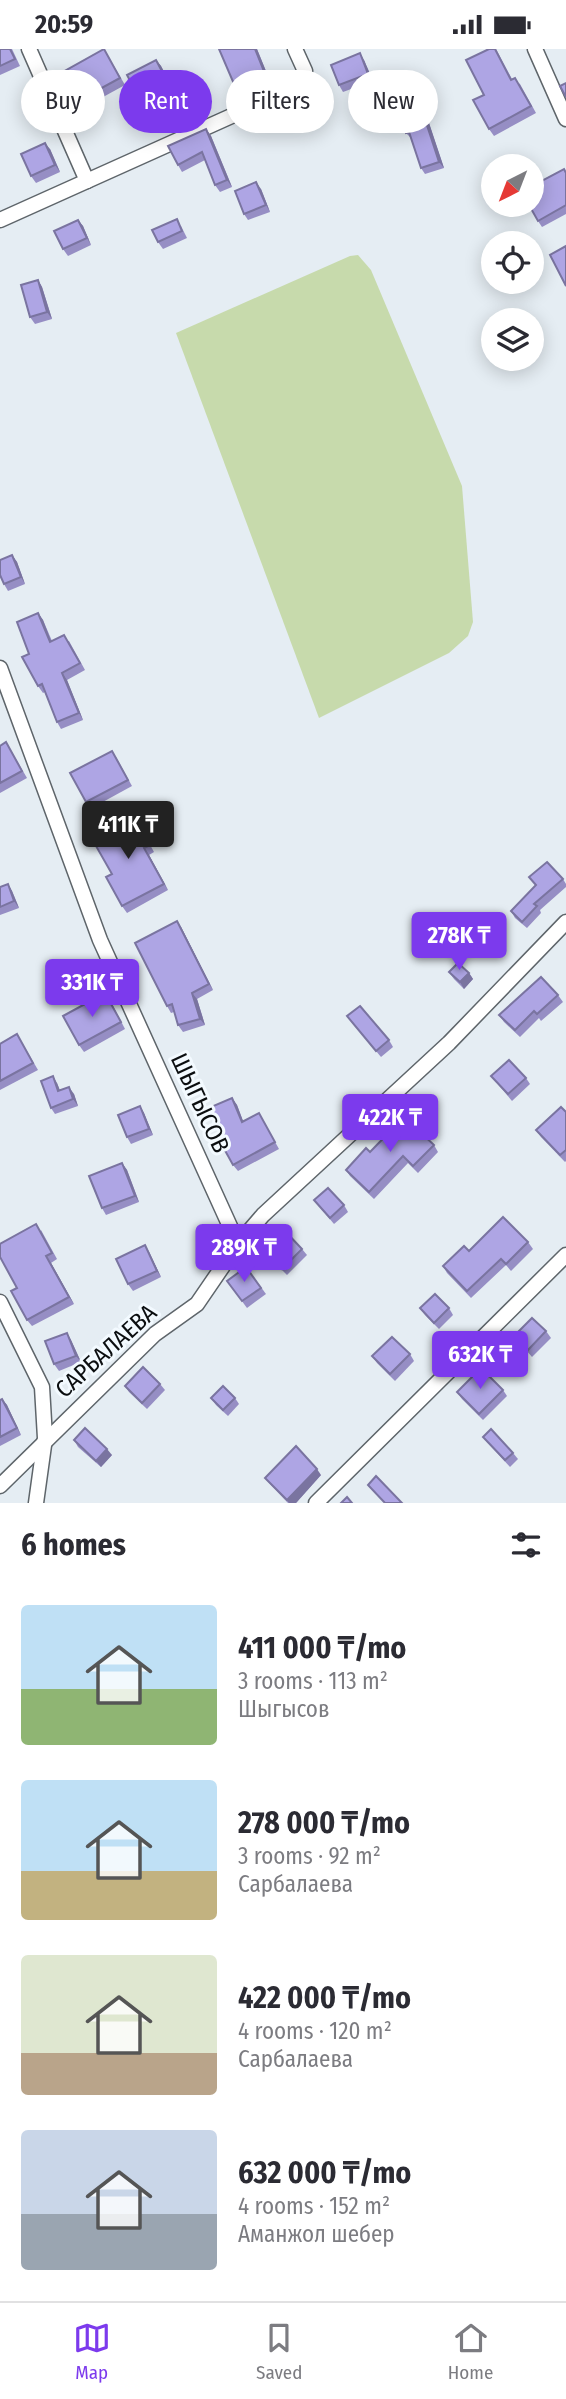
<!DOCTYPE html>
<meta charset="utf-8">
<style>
:root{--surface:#fff;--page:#f2f2f3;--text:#2b2b33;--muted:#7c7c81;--line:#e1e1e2;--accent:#7c3aed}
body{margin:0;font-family:"Fira Sans Condensed",sans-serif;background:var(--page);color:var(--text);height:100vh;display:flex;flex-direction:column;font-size:26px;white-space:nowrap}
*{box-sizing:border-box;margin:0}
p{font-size:23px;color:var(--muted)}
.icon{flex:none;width:38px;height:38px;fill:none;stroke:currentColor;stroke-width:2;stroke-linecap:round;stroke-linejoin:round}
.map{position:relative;height:1454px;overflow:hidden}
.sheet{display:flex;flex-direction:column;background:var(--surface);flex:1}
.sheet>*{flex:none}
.guide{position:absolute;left:21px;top:21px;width:525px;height:63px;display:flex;gap:14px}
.needle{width:46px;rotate:222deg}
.tools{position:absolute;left:481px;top:105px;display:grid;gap:14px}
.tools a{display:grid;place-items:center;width:63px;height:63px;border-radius:50%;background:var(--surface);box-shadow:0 4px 18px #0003;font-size:35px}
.price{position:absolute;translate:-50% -60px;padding:0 16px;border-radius:7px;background:var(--accent);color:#fff;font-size:23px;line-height:46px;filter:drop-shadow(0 2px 4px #0008)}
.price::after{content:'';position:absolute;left:50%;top:42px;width:21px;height:16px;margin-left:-10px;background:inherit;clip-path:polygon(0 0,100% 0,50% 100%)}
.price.current{background:#222;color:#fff}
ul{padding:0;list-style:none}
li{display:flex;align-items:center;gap:21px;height:175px;padding:0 21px}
li span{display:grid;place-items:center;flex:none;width:196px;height:140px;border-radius:7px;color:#555}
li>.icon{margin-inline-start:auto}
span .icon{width:84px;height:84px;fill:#fffc;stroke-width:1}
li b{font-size:30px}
h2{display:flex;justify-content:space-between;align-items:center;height:84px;padding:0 21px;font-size:30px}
.chip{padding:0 24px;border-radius:32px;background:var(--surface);box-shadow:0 4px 18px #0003;font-size:24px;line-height:63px}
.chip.current{background:var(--accent);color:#fff}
.status{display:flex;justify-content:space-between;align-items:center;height:49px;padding:0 35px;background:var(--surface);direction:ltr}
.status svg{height:19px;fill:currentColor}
.menu{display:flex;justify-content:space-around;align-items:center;height:98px;border-top:2px solid var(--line);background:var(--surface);font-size:19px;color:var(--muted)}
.menu a{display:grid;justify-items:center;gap:4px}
.menu .current{color:var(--accent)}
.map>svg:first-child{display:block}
.green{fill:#c7daac}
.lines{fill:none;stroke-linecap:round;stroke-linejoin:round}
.street-casing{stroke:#5e656a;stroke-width:17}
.street{stroke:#fff;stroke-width:14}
.wall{fill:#968ec4}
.shaded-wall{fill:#7a74a0}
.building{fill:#aea5e4;stroke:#7a74a0;stroke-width:2}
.labels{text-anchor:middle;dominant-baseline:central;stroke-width:6;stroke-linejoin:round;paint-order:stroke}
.street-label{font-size:24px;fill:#0b0e10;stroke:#f3faff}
</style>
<div class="status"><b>20:59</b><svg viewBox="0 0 49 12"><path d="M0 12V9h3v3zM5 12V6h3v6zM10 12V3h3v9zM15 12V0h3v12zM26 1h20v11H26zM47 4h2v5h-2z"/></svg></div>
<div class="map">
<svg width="566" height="1454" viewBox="0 0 566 1454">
<rect width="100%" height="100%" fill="#e5edf3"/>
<!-- green -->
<polygon class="green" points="358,206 371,221 462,437 473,573 468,587 449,604 319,669 176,284 350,207"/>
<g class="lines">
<defs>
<g id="street">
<polyline points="29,0 87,132"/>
<polyline points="535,0 566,70"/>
<polyline points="0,171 285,43 300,34 305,22 295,0"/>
<polyline points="0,619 100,891 238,1195"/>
<polyline points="0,1253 42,1338 45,1389 36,1454"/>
<polyline points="0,1437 155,1285 197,1255 238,1195 263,1166 449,994 566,873"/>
<polyline points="316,1454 566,1206"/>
</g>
</defs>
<!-- street casing -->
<use href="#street" class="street-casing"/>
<!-- street -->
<use href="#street" class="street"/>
</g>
<!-- wall -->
<g class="wall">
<polygon points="0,0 12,0 20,17 0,26"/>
<polygon points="104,0 125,36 83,59 78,52"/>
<polygon points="257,0 272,37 241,49 237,42"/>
<polygon points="496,0 512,30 520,35 536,64 494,87 489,80 484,46"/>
<polygon points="156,11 161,17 183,59 153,74 149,68"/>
<polygon points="364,11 373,32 343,43 339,36"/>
<polygon points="424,59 444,119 425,125 421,119 412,90 406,84"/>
<polygon points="206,80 211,87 232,138 220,143 215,136 205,111 182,123 178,116"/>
<polygon points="50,100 60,123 36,134 31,127"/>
<polygon points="566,123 566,165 542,178 538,172"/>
<polygon points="261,140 270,163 248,171 244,165"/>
<polygon points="78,171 83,177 91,196 68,207 63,200"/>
<polygon points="181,177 187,189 163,200 158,193"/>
<polygon points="38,231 42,238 52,270 35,275 30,268"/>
<polygon points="12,506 17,513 25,535 8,542 4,535"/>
<polygon points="38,564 43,571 52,592 69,592 85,621 67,631 83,671 61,680 57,673 45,643 43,644 38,637 29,605"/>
<polygon points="6,693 27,729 0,744 0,697"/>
<polygon points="116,708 132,737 90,760 86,753"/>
<polygon points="138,774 154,803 149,806 168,841 127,864 122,857 112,825"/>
<polygon points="529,828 563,830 566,835 566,838 540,861 541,864 527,879 515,869 511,862 536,837"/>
<polygon points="8,835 12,842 19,859 0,866 0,838"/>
<polygon points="181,878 213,941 197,950 205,976 183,983 178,976 174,963 171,964 167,957"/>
<polygon points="449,923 469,924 473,930 464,940 454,930"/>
<polygon points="558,946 563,953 541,972 539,969 520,988 504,973 499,966"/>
<polygon points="110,951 125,980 84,1003 79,996"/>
<polygon points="347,967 389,991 393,998 381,1008"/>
<polygon points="17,985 38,1021 0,1041 0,995"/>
<polygon points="491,1027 526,1029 530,1035 512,1052"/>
<polygon points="57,1034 60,1042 74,1045 78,1057 55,1065 51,1059"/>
<polygon points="232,1049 237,1056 243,1072 259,1064 279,1100 238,1122 233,1116 221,1084"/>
<polygon points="140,1057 144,1064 153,1086 131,1095 127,1088"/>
<polygon points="566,1063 566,1112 565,1113 541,1088 536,1081"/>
<polygon points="434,1096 438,1103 418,1124 408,1114 374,1150 350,1127 346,1121 370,1103"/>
<polygon points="122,1114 127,1121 139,1153 106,1166 102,1159"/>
<polygon points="314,1151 344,1156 348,1163 334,1175"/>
<polygon points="41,1181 57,1210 51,1214 74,1255 32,1277 27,1271 17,1239"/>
<polygon points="528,1193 533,1200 511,1222 506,1216 471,1249 447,1224 443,1217"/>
<polygon points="145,1196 149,1203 161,1228 133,1242 128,1235"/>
<polygon points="302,1200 307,1206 287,1226 270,1209 265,1203"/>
<polygon points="246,1218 266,1245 247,1259 227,1232"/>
<polygon points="420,1259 449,1259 453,1266 439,1280 425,1266"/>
<polygon points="546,1282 551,1289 532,1308 514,1287"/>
<polygon points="67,1284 71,1291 81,1313 59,1322 54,1315"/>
<polygon points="410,1305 414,1312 395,1332 377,1314 372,1307"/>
<polygon points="160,1335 165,1341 147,1360 129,1343 125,1337"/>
<polygon points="503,1341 507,1347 483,1371 462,1350 457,1343"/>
<polygon points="211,1349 235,1349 239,1355 228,1367 216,1356"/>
<polygon points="2,1350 7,1356 21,1386 0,1397 0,1351"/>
<polygon points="483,1388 513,1404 518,1410 510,1418 488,1394"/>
<polygon points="74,1391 112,1406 101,1418 78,1398"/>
<polygon points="321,1426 296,1454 288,1454 270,1435 265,1429"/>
</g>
<!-- shaded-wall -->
<g class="shaded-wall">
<polygon points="255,0 257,0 272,37 267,30"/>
<polygon points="360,4 364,11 373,32 368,25"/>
<polygon points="156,11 161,17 183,59 178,53"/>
<polygon points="419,52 424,59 444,119 439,113"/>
<polygon points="206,80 211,87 232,138 227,131"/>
<polygon points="45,94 50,100 60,123 55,116"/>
<polygon points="256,133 261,140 270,163 266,156"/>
<polygon points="78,171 83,177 91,196 87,189"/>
<polygon points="38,231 42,238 52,270 47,263"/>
<polygon points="12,506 17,513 25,535 21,528"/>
<polygon points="38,564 43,571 54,600 50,593"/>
<polygon points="62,624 67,631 83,671 79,664"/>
<polygon points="144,799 149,806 168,841 164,835"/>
<polygon points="8,835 12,842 19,859 14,852"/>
<polygon points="177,872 181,878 213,941 209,935"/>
<polygon points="469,924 473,930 464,940 460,933"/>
<polygon points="192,944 197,950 205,976 200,970"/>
<polygon points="53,1027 57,1034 63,1049 58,1042"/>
<polygon points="69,1038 74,1045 78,1057 73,1050"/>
<polygon points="232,1049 237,1056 246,1080 242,1073"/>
<polygon points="140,1057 144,1064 153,1086 149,1080"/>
<polygon points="122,1114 127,1121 139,1153 135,1147"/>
<polygon points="145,1196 149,1203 161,1228 157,1222"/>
<polygon points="46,1207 51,1214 74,1255 69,1248"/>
<polygon points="67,1284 71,1291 81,1313 76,1307"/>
<polygon points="2,1350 7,1356 21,1386 17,1379"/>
<polygon points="107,1400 112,1406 101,1418 96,1412"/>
<polygon points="317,1420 321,1426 296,1454 289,1454 287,1451"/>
</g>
<!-- building -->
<g class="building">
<polygon points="0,0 10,0 15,10 0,17"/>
<polygon points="104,0 120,29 78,52 63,23"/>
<polygon points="219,0 255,0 267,30 237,42"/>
<polygon points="489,0 495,0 511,31 515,29 531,57 489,80 473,51 484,46 466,11"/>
<polygon points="360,4 368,25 339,36 331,16"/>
<polygon points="156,11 178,53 149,68 127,26"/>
<polygon points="566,34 566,48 560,37"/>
<polygon points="419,52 439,113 421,119 409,83 406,84 397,61"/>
<polygon points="206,80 227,131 215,136 202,103 178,116 168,97"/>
<polygon points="45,94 55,116 31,127 21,105"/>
<polygon points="564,120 566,124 566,156 538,172 529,156 532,156 532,137"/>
<polygon points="256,133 266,156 244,165 235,142"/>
<polygon points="177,170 182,182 158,193 152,181"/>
<polygon points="78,171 87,189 63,200 54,182"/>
<polygon points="566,197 566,237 550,206"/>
<polygon points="38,231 47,263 30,268 21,236"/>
<polygon points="12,506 21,528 4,535 0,526 0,511"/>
<polygon points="38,564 50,593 64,586 80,614 62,624 79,664 57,673 42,635 38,637 22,608 29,605 17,573"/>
<polygon points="6,693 22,722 0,734 0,697"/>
<polygon points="112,702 128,731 86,753 70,724"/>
<polygon points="134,767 150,796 144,799 164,835 122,857 106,828 112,825 92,790"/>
<polygon points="547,813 563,830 534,855 537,857 522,873 511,862 536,836 529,828"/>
<polygon points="8,835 14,852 0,858 0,838"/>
<polygon points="177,872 209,935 192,944 200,970 178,976 172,955 167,957 135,894"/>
<polygon points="458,914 469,924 460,933 449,923"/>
<polygon points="541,928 558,946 537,965 534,962 515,981 499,966"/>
<polygon points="105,944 121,973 79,996 63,967"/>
<polygon points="360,957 389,991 376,1002 347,967"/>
<polygon points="17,985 33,1014 0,1032 0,995"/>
<polygon points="509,1011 526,1029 508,1045 491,1027"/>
<polygon points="53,1027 58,1042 69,1038 73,1050 51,1059 41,1032"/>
<polygon points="232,1049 242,1073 259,1064 275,1093 233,1116 217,1087 221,1084 211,1058"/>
<polygon points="140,1057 149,1080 127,1088 118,1066"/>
<polygon points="561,1058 566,1063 566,1101 560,1106 536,1081"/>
<polygon points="404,1068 434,1096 413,1117 403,1107 369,1143 346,1121 366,1099 370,1103"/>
<polygon points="122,1114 135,1147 102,1159 89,1127"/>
<polygon points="328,1139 344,1156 330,1169 314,1151"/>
<polygon points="503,1168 528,1193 506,1215 501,1210 467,1242 443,1217 464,1197 469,1202"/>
<polygon points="36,1175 52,1204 46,1207 69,1248 27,1271 11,1242 17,1239 0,1208 0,1195"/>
<polygon points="285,1182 302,1200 282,1220 265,1203"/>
<polygon points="145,1196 157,1222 128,1235 116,1210"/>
<polygon points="246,1218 261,1239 242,1252 227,1232"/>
<polygon points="435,1245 449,1259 434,1274 420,1259"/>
<polygon points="532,1269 546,1282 528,1301 514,1287"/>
<polygon points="67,1284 76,1307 54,1315 45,1292"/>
<polygon points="392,1288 410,1305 390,1325 372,1307"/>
<polygon points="143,1318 160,1335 142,1354 125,1337"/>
<polygon points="481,1319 503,1341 479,1365 457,1343"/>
<polygon points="223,1337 235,1349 223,1361 211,1349"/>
<polygon points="2,1350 17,1379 0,1388 0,1351"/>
<polygon points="85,1379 107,1400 96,1412 74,1391"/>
<polygon points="491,1380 513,1404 505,1411 483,1388"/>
<polygon points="296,1397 317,1420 287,1451 265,1429"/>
<polygon points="376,1427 402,1454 385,1454 368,1436"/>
<polygon points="347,1448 352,1454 341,1454"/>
</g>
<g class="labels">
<!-- street labels -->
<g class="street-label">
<text transform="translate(200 1054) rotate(65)">ШЫГЫСОВ</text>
<text transform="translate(106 1302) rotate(-42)">САРБАЛАЕВА</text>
</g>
</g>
</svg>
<div class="tools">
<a><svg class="needle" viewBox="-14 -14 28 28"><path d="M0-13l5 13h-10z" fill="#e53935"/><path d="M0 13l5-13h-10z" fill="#7c7c81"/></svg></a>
<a><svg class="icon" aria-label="locate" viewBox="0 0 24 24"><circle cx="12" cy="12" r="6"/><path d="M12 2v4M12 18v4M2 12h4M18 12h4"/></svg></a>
<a><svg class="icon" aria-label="layers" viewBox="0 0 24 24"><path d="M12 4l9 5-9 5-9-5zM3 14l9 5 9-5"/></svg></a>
</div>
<b class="price current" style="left:128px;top:812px">411K ₸</b>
<b class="price" style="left:459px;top:923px">278K ₸</b>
<b class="price" style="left:92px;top:970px">331K ₸</b>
<b class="price" style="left:390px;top:1105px">422K ₸</b>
<b class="price" style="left:244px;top:1235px">289K ₸</b>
<b class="price" style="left:480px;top:1342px">632K ₸</b>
<div class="guide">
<a class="chip">Buy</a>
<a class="chip current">Rent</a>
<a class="chip">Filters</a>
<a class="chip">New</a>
</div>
</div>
<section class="sheet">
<h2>6 homes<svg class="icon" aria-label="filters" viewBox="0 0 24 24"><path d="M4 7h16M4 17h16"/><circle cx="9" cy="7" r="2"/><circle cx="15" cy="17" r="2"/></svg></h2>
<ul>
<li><span style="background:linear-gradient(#bfe0f5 60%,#8fb573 0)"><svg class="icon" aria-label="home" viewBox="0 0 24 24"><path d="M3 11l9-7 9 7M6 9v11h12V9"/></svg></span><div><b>411 000 ₸/mo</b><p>3 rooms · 113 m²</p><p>Шыгысов</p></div></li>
<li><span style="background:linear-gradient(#bfe0f5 65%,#c2b280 0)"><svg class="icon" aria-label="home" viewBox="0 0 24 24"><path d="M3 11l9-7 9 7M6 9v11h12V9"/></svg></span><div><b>278 000 ₸/mo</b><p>3 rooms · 92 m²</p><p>Сарбалаева</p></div></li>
<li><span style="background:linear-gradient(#dfe7d0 70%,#b9a48a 0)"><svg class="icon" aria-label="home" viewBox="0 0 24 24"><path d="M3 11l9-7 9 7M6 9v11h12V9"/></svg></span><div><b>422 000 ₸/mo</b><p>4 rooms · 120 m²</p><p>Сарбалаева</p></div></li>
<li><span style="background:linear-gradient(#c9d6e8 60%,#9aa5b1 0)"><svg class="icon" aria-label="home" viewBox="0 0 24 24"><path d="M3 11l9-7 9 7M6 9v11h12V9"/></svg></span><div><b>632 000 ₸/mo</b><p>4 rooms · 152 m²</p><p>Аманжол шебер</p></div></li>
</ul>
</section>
<nav class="menu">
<a class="current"><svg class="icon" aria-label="map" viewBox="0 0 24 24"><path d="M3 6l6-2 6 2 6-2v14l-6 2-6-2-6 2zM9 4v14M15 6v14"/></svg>Map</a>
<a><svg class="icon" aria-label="saved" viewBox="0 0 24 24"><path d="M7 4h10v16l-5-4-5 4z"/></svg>Saved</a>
<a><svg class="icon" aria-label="home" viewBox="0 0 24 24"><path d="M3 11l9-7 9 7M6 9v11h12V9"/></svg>Home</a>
</nav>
